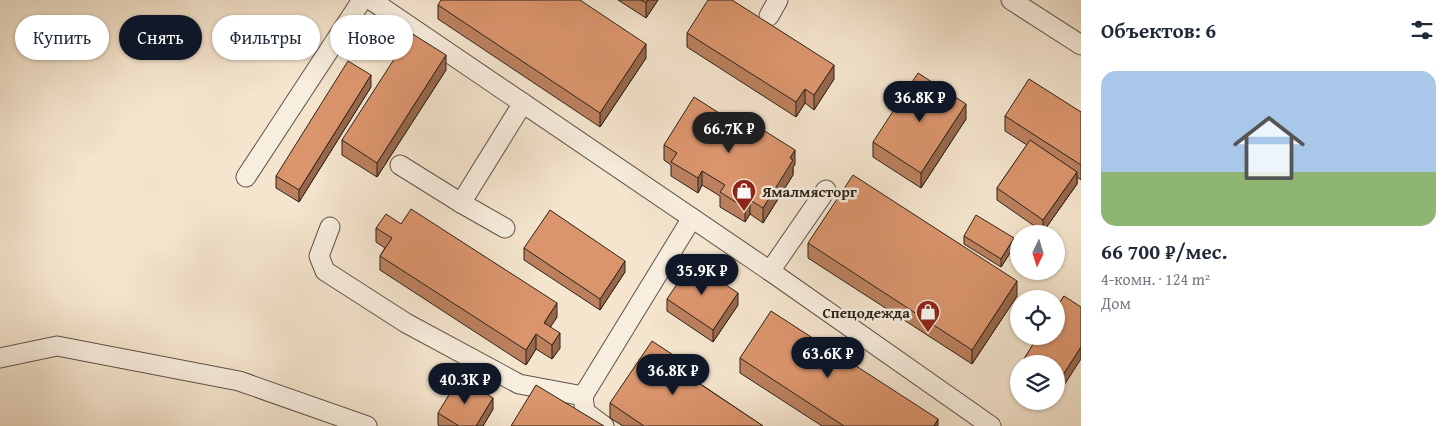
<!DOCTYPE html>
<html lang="ru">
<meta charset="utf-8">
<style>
:root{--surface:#fff;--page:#f2f2f3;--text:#1f2937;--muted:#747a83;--accent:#111827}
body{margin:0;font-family:"Gentium Book Plus",serif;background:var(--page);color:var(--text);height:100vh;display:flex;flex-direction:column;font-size:19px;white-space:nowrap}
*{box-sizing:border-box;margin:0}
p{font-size:16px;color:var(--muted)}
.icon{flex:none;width:28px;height:28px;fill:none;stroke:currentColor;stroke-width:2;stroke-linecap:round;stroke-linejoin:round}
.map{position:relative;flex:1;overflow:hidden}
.panel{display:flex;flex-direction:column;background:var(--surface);width:375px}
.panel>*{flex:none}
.banner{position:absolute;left:15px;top:15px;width:475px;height:45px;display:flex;gap:10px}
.needle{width:32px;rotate:184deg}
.controls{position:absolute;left:1010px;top:225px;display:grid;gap:10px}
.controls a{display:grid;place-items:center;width:55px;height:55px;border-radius:50%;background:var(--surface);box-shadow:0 1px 4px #0004;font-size:25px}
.price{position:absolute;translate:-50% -42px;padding:0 11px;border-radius:18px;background:var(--accent);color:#fff;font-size:16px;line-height:32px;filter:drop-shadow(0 1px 2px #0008)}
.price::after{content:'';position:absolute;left:50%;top:30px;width:15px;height:11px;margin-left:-8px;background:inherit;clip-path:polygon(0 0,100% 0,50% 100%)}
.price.current{background:#222;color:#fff}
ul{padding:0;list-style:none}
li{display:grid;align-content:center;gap:10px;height:265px;padding:0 20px}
li span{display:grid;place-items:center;height:155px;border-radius:15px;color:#555}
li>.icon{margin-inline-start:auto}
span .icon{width:90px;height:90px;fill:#fffc;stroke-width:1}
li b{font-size:21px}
h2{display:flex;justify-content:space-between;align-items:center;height:60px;padding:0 20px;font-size:21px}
.chip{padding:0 18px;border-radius:22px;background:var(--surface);box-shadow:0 1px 4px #0004;font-size:18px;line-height:45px}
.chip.current{background:var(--accent);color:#fff}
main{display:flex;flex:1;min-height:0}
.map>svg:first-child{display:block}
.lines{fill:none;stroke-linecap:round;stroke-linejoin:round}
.minor-casing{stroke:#5e5447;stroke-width:21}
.minor{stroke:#f8eedf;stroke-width:19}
.wall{fill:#bc805e;stroke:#2b231a}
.shaded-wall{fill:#99684c;stroke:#2b231a}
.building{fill:#db956d;stroke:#2b231a}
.labels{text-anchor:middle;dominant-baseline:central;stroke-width:5;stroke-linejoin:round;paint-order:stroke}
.poi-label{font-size:15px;font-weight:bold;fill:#2b231a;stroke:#f8eedf;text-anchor:start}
</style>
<main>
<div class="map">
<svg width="1081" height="426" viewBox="0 0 1081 426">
<rect width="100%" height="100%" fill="#f5e5ce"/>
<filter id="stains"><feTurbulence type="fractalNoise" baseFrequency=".004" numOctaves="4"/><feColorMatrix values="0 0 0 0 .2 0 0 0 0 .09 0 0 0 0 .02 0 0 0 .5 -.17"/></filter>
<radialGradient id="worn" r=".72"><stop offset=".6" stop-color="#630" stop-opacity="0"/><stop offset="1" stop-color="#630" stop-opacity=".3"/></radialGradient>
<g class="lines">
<defs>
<g id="minor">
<polyline points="371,0 770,271 991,426"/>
<polyline points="1011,0 1081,45"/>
<polyline points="769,16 778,0"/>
<polyline points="400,165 461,203 523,103"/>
<polyline points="246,177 362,0"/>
<polyline points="461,203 505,228"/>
<polyline points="330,227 319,256 325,271 406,323 519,384 583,396 692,218"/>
<polyline points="770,271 826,190"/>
<polyline points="0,358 57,346 239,381 367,426"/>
<polyline points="583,396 585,412 604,426"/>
</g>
</defs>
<!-- minor casing -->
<use href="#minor" class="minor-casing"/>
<!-- minor -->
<use href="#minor" class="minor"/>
</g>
<!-- wall -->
<g class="wall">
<polygon points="618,0 658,0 646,18"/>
<polygon points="438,5 646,58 600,127 438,19"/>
<polygon points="687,33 834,79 814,110 805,103 796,117 687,47"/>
<polygon points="446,70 377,177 342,155 342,140"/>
<polygon points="371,87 299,202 276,188 276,176"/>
<polygon points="1081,112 1081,180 1077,177 1077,184 1043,232 997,200 997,188 1027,145 1005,131 1005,116"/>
<polygon points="966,119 921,188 873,157 873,142"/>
<polygon points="755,136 795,165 793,167 793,175 763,223 750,214 745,222 720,207 720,196 702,185 698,193 671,176 671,165 664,160 664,145"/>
<polygon points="401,224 557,317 550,327 560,348 552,359 536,349 526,365 380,270 380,256 385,248 376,242 376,228"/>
<polygon points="964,236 1014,247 1001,267 964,244"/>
<polygon points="808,243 1017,296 972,364 808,258"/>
<polygon points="524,248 625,272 600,310 524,260"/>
<polygon points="1064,296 1059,393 1056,391 1056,364 1024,364 1024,359"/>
<polygon points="667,299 738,305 713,342 667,311"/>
<polygon points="740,358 938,426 822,426 740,373"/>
<polygon points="681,371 763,426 623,426 610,418 610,403"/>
<polygon points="493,409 483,426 440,426 438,425 438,413"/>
</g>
<!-- shaded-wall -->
<g class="shaded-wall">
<polygon points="648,0 658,0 646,18 646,3"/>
<polygon points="646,44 646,58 600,127 600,113"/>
<polygon points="446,55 446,70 377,177 377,163"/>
<polygon points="834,65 834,79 814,110 814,95"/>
<polygon points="371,75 371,87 299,202 299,190"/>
<polygon points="805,89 805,103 796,117 796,102"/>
<polygon points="966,104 966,119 921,188 921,173"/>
<polygon points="795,150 795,165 793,167 793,175 763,223 763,208 790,158"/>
<polygon points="702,171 702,185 698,193 698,178"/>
<polygon points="1077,172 1077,184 1043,232 1043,220"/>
<polygon points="750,200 750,214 745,222 745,208"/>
<polygon points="1014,238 1014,247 1001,267 1001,259"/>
<polygon points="625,261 625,272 600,310 600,299"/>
<polygon points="1017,281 1017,296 972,364 972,350"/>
<polygon points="738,293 738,305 713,342 713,330"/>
<polygon points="557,303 557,317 544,337 544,323"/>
<polygon points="560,333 560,348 552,359 552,345"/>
<polygon points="536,334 536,349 526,365 526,350"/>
<polygon points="1081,347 1081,359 1059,393 1059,381"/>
<polygon points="681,360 681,375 676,368"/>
<polygon points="493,398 493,409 483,426 476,426"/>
<polygon points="938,419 938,426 934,426"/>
</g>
<!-- building -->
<g class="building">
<polygon points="441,0 580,0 646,44 600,113 438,5"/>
<polygon points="641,0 648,0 646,3"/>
<polygon points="708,0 732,0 834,65 814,95 805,89 796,102 687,33"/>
<polygon points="411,33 446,55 377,163 342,140"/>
<polygon points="348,61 371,75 299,190 276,176"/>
<polygon points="918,73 966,104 921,173 873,142"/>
<polygon points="1029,79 1081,112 1081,165 1005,116"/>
<polygon points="694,97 755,136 760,128 795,150 790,158 793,160 763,208 750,200 745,208 720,192 725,185 702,171 698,178 671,162 677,153 664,145"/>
<polygon points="1030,140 1077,172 1043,220 997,188"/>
<polygon points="853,175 1017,281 972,350 808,243"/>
<polygon points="411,209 557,303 544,323 560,333 552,345 536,334 526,350 380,256 392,238 376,228 386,214 401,224"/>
<polygon points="550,210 625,261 600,299 524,248"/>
<polygon points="976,215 1014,238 1001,259 964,236"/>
<polygon points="692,262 738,293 713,330 667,299"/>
<polygon points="1064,296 1081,307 1081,347 1059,381 1056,379 1056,364 1032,364 1024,359 1038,336 1056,336 1056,308"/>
<polygon points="771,311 938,419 934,426 844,426 740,358"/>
<polygon points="652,341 681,360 676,368 763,426 644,426 610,403"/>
<polygon points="459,378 493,398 476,426 459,426 438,413"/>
<polygon points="536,385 604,426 511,426"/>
</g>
<!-- icons -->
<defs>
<symbol id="shop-pin" viewBox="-11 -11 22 30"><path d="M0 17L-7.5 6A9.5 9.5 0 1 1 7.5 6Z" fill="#8f2418" stroke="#f8eedf"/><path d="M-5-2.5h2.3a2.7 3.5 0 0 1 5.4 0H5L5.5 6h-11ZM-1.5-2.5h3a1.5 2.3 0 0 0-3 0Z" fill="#fff"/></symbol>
</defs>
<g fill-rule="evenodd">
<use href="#shop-pin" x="730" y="177" width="28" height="38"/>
<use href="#shop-pin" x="914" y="298" width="28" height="38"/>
</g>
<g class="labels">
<!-- poi labels -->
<g class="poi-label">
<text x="762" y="191">Ямалмясторг</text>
<text x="910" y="312" text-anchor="end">Спецодежда</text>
</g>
</g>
<rect width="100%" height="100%" filter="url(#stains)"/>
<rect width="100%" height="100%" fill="url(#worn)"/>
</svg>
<div class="controls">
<a><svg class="needle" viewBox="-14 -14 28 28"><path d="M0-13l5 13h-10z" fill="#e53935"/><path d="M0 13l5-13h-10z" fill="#747a83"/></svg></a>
<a><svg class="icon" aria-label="locate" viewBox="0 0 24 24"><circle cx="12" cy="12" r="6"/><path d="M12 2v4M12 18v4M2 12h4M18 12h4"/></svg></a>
<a><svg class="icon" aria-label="layers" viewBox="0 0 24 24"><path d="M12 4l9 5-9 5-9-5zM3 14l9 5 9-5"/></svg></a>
</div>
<b class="price" style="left:920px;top:123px">36.8K ₽</b>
<b class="price current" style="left:729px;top:154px">66.7K ₽</b>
<b class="price" style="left:702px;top:296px">35.9K ₽</b>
<b class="price" style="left:828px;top:379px">63.6K ₽</b>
<b class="price" style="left:673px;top:396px">36.8K ₽</b>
<b class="price" style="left:465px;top:405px">40.3K ₽</b>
<div class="banner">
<a class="chip">Купить</a>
<a class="chip current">Снять</a>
<a class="chip">Фильтры</a>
<a class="chip">Новое</a>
</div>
</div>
<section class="panel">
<h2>Объектов: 6<svg class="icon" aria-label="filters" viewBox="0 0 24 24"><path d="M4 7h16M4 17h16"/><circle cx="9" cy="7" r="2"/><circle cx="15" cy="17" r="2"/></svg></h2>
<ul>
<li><span style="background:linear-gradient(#a9c7e8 65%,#8fb573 0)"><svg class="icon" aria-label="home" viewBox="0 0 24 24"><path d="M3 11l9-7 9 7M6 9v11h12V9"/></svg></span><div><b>66 700 ₽/мес.</b><p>4-комн. · 124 m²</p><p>Дом</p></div></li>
</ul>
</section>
</main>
